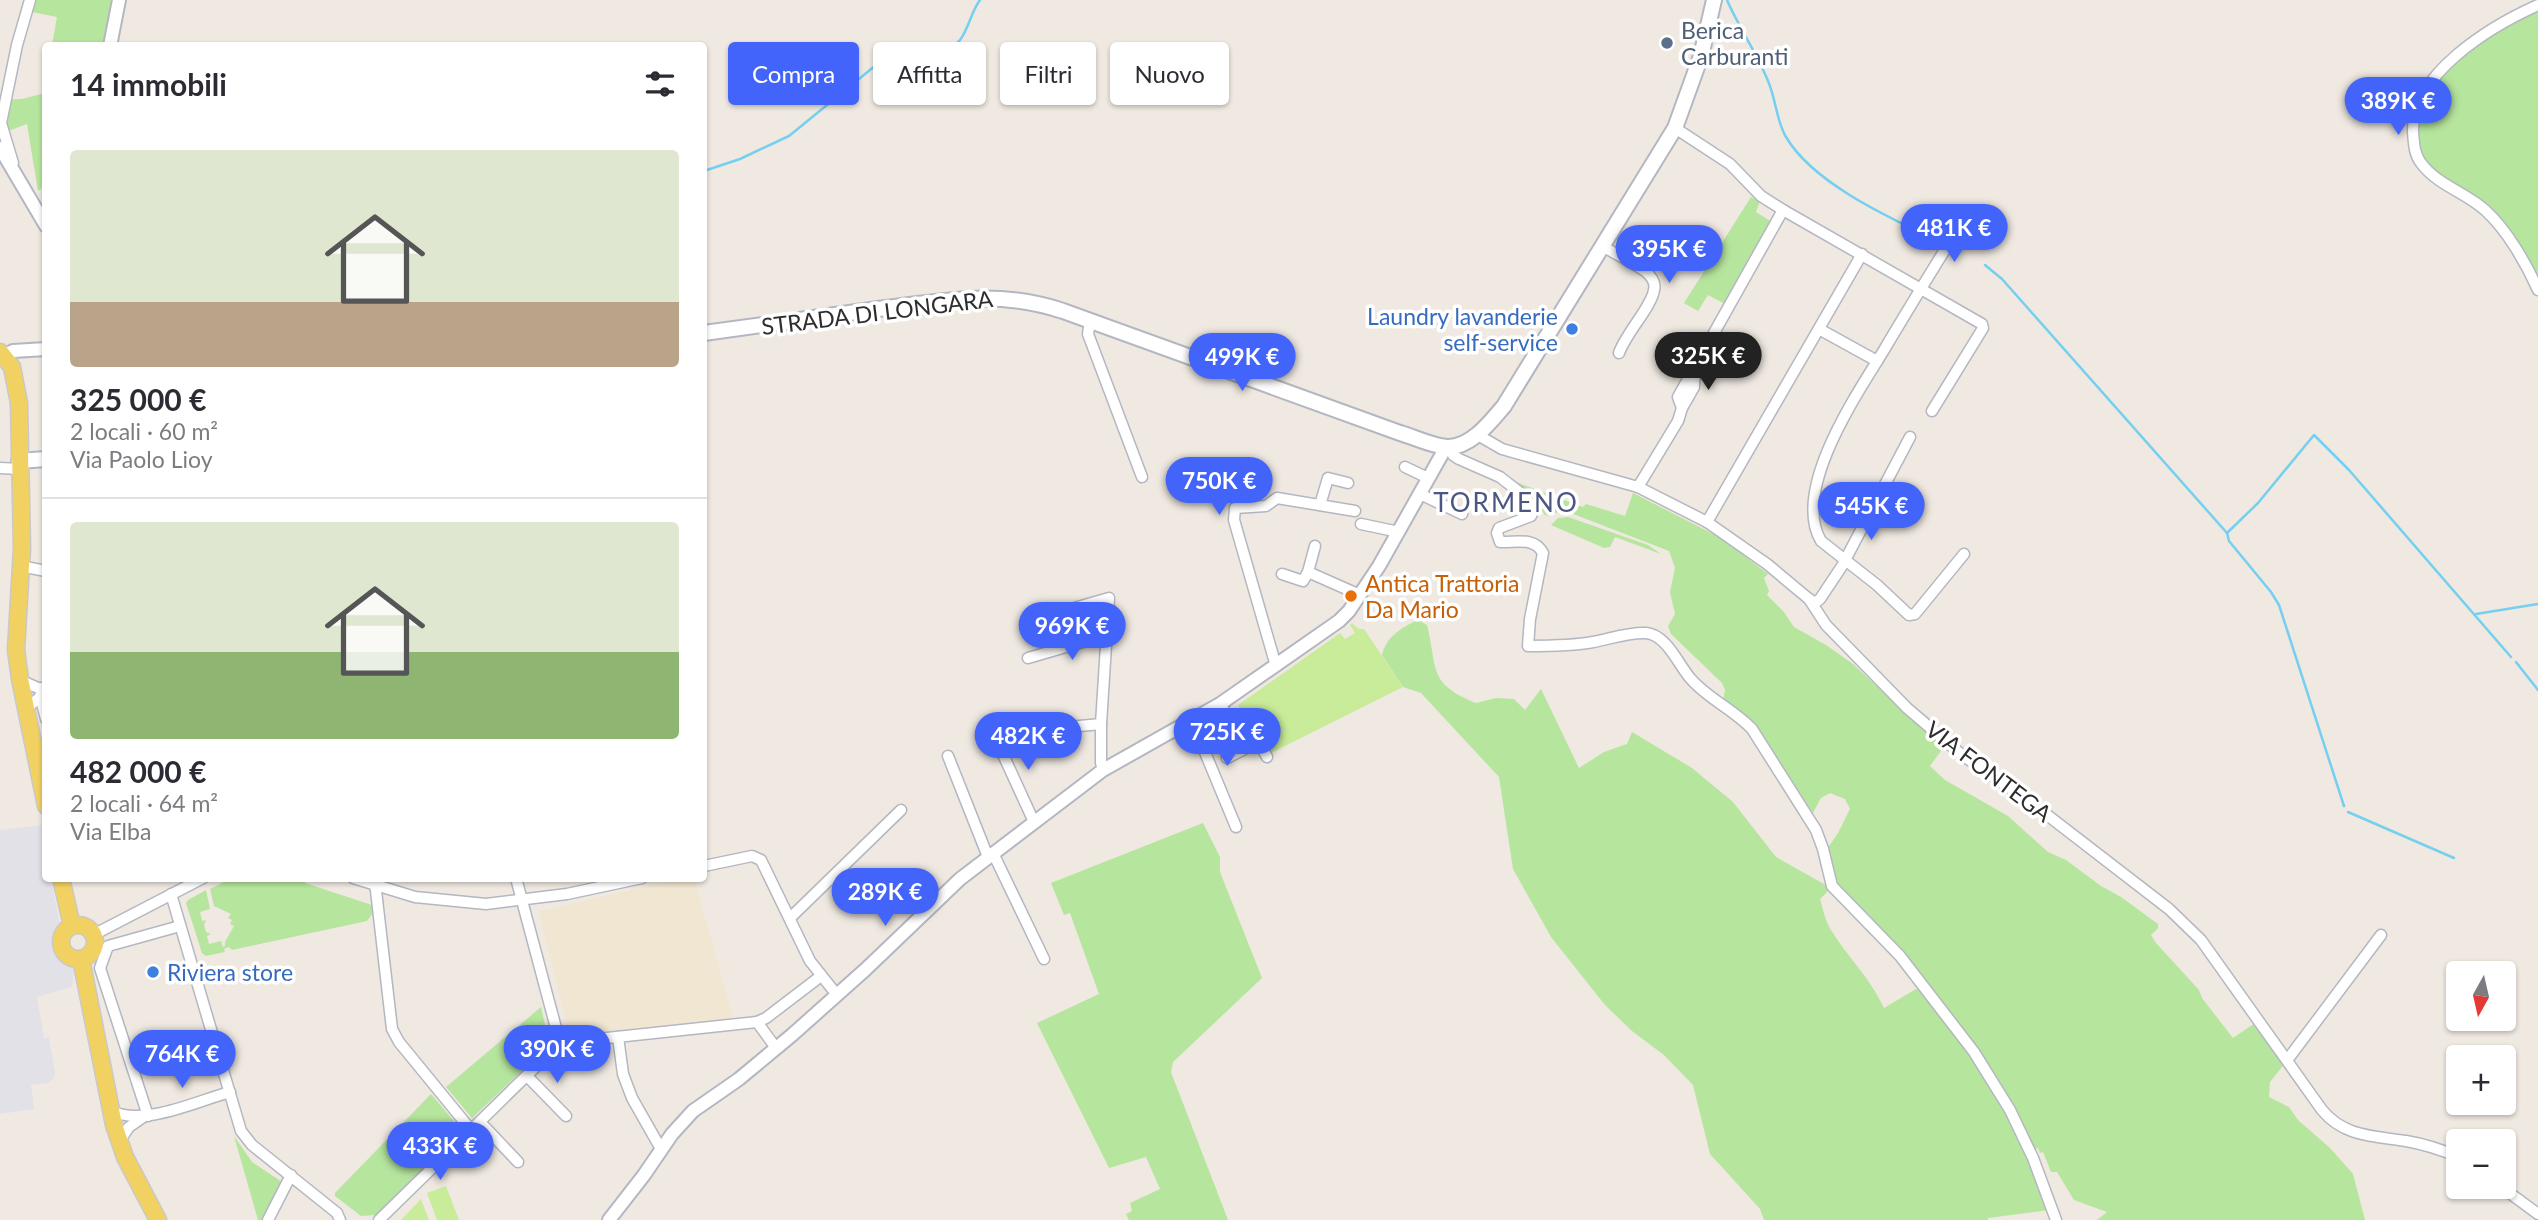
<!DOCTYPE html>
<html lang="it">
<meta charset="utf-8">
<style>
:root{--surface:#fff;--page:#f2f2f3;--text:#2b2b33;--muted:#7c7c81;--line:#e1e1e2;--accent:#4264fb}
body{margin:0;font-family:Lato,sans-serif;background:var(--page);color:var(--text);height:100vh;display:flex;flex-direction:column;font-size:26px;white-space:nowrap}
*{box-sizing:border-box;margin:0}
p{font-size:23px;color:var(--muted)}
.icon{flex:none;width:38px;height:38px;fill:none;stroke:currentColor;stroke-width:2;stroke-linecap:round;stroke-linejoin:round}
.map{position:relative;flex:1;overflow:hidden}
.panel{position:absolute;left:42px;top:42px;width:665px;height:840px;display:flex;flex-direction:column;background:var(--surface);border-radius:7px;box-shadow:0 2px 5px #0004}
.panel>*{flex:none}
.hud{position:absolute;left:728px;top:42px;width:665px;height:63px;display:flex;gap:14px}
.needle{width:46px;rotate:188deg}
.buttons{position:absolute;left:2446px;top:961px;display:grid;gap:14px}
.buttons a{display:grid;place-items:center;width:70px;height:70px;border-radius:7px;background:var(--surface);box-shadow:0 2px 5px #0004;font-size:35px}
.price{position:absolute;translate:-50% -60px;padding:0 16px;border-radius:24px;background:var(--accent);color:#fff;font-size:23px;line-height:46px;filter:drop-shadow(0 2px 4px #0008)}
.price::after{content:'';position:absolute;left:50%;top:42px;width:21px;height:16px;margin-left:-10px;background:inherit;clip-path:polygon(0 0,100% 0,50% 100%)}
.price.active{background:#222;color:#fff}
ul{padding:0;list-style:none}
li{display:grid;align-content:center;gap:14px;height:371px;padding:0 28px}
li+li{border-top:2px solid var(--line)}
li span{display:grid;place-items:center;height:217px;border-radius:7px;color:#555}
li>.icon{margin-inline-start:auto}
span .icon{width:126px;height:126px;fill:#fffc;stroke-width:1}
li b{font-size:30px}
h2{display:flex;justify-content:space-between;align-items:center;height:84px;padding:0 28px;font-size:30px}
.tag{padding:0 24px;border-radius:7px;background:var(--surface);box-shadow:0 2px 5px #0004;font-size:24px;line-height:63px}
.tag.active{background:var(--accent);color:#fff}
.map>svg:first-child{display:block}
.industrial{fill:#e3e1e8}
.education{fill:#f0e6d1}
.green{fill:#b6e59e}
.pitch{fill:#c9ec9a}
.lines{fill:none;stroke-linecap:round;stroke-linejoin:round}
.stream{stroke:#75cff0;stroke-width:2.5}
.minor-casing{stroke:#b4b7c1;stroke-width:13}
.tertiary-casing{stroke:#b4b7c1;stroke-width:16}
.secondary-casing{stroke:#b4b7c1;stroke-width:18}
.primary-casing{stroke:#c9c9c9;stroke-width:19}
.minor{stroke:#fff;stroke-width:10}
.tertiary{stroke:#fff;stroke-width:12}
.secondary{stroke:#fff;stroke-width:14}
.primary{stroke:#f2d163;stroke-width:16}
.service-dot{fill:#5c6f8a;stroke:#fff;stroke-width:2.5}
.shop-dot{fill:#3f7fe0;stroke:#fff;stroke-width:2.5}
.food-dot{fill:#e8710a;stroke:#fff;stroke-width:2.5}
.labels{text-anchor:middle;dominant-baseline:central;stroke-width:7;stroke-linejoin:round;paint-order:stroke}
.service-label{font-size:23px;fill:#4e5e75;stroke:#fff;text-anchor:start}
.street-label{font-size:23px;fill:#2e2e2e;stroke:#fff}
.shop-label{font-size:23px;fill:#366cbe;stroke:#fff;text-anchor:end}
.food-label{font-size:23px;fill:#c56008;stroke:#fff;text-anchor:start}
.quarter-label{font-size:26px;letter-spacing:2px;fill:#4d5680;stroke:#fff}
</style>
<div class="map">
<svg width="2538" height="1220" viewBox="0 0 2538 1220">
<rect width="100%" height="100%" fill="#efe9e1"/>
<!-- industrial -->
<polygon class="industrial" points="42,825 45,840 46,878 51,879 59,921 63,922 74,971 72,987 37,997 44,1038 49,1038 55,1073 53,1079 48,1083 31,1085 34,1109 0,1114 0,830"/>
<!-- education -->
<polygon class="education" points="682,878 694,879 733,1018 576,1034 568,1029 539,913 540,911"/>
<!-- green -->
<g class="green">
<polygon points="31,0 118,0 110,45 52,45 57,17 27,11"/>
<polygon points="2538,5 2538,290 2485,210 2438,180 2414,145 2419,100 2461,53"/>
<polygon points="45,93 45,186 38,191 27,124 0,134 0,100 22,99"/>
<polygon points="1751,197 1760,201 1756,212 1775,224 1727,305 1708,295 1698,311 1684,303"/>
<polygon points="1516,482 1583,507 1586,504 1625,516 1633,493 1721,538 1768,574 1764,578 1769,591 1767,595 1784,612 1794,627 1826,645 1853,664 1918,725 1932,735 1943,748 1930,766 1945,780 2008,816 2048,852 2066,860 2101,886 2121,897 2158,924 2158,928 2151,935 2156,943 2199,990 2202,998 2233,1038 2258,1021 2286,1062 2270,1082 2269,1097 2289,1107 2298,1120 2330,1148 2353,1174 2365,1220 2097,1220 2107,1212 2074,1200 2057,1172 2051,1172 2043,1152 2040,1153 2038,1148 2033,1150 2017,1115 1992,1071 1966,1035 1915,967 1834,881 1827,849 1838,833 1850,809 1845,799 1830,793 1821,798 1813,813 1763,736 1746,717 1723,701 1725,690 1722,683 1671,634 1668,626 1675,614 1670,592 1675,568 1669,551 1563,510 1549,516 1545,515 1534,500 1535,498 1540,500 1543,495 1538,493 1536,495 1525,489 1523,492 1515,485"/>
<polygon points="1568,517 1648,545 1661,554 1615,537 1610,547 1604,548 1551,525 1558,518"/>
<path d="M1418 620 1427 625C1438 669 1427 683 1476 703L1496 698 1514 699 1525 710 1541 689 1579 768 1604 752 1627 744 1632 732 1692 768 1733 802 1776 857 1831 888 1820 899C1823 909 1825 921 1831 930 1849 959 1869 976 1884 1008L1921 986 1968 1048 2019 1132 2049 1210 1988 1218V1220H1764L1760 1209 1710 1154 1693 1085 1664 1055 1632 1031 1605 1005 1551 937 1513 869 1499 777 1421 693 1403 687 1382 655C1386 637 1402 627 1418 620Z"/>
<polygon points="1203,823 1220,857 1220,872 1262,978 1173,1062 1171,1072 1228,1220 1129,1220 1126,1214 1132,1211 1130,1203 1160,1189 1146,1157 1109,1168 1037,1023 1099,994 1070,913 1064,915 1051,883"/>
<polygon points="232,878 306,879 305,883 372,905 373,913 367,921 232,950 229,947 224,949 225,952 206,956 202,953 186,903 188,900 206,890 210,909 200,912 202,921 206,920 204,925 206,932 211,934 207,936 209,944 221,941 223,947 225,946 225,942 234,926 230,924 232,920 228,918 231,914 214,906 210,889"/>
<polygon points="541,1007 547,1033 542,1052 472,1118 446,1087"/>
<polygon points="431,1094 459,1127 460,1132 376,1215 361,1216 335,1196 335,1193"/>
<polygon points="234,1136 252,1162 282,1182 264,1220 258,1220"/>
</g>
<!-- pitch -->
<g class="pitch">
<polygon points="1352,623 1359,629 1364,629 1403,687 1265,756 1238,705 1340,633 1345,639 1355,633 1350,625"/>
<polygon points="446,1186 459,1220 437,1220 427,1193"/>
<polygon points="421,1199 429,1220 401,1220"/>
</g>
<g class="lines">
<!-- stream -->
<g class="stream">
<path d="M1727 0C1739 28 1757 53 1768 81 1776 99 1776 120 1786 137 1813 183 1888 217 1934 239"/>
<path d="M704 171 740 159 789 136 881 61C907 50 939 65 960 40 969 28 971 12 980 0"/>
<polyline points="1985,265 2002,279 2227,533 2258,503 2314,435 2349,470 2511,657"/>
<polyline points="2227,533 2229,541 2271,592 2279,605 2344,806"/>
<polyline points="2476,614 2538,604"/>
<polyline points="2516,662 2538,690"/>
<polyline points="2348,812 2454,858"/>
</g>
<defs>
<g id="minor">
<path d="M2538 5C2491 26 2411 74 2413 132 2414 143 2414 154 2421 163 2437 185 2465 192 2485 210 2507 230 2526 263 2538 290"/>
<polyline points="1675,128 1730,164 1761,196 1783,210 1982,324 1983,328 1980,333 1932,411"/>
<polyline points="13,163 1,123 17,45 30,0"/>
<path d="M1602 246C1616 254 1632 262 1645 271 1651 276 1656 283 1654 290 1652 306 1626 333 1619 353"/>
<polyline points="1090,320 1088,334 1142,477"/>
<polyline points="1819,329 1877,361"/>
<polyline points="1682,408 1678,397 1783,210"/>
<path d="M1476 434 1502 449 1638 487 1707 522 1767 564 1809 599 1826 625 1907 708 1962 755 2029 801 2169 909 2201 940 2322 1110C2344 1137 2374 1136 2406 1141 2424 1144 2442 1150 2459 1157"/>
<path d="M1451 447 1453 455 1459 459 1500 477 1523 495 1534 508 1531 516 1499 528 1497 533 1500 542C1515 543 1534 536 1543 553L1530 619 1528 646C1549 646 1572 646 1593 642 1610 639 1628 632 1646 633 1667 635 1678 664 1690 678 1708 699 1733 709 1752 729L1816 830 1823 849 1832 886 1900 956 1974 1052 2010 1110 2033 1158 2056 1220"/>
<polyline points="1405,467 1428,478"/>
<polyline points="0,468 19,469"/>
<polyline points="1638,487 1678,421 1682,408 1694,387 1695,369"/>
<polyline points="1420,494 1462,514"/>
<polyline points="1320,505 1328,478 1348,483"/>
<polyline points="1707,522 1862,254"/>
<polyline points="1361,524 1399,532"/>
<path d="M1964 554 1915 614 1909 615 1877 585 1821 541C1791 490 1857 394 1884 350 1904 316 1925 282 1946 248L1968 225"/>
<polyline points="20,566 46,571"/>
<polyline points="1308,572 1360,595"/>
<polyline points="1282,574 1303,581 1308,572 1315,546"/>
<polyline points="1809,599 1815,603 1820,599 1842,566 1910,437"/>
<polyline points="1036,619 1109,598 1101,724 1101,763 1103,770"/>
<polyline points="1028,658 1107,635"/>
<polyline points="1276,666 1234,520 1235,508 1266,506 1277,498 1355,511"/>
<polyline points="20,680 38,688 46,688"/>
<polyline points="40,696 46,719"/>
<path d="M1220 704C1231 720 1242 742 1262 748L1267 757"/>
<polyline points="26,709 46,692"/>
<polyline points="1192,721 1236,827"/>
<polyline points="993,731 996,743 1001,750 1034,822"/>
<polyline points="1036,736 1069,727 1101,724"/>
<polyline points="948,756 988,857"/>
<polyline points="1227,758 1252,745"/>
<polyline points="993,853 1044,959"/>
<polyline points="704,866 752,856 761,860 810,961 837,995"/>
<polyline points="353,878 415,897 486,904 567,894 642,878"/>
<polyline points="516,878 560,1043 757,1022 766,1018 821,976"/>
<polyline points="375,882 392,1029 399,1042 471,1130"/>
<polyline points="171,894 241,1131 252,1145 337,1213 340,1220"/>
<polyline points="790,918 901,810"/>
<polyline points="93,935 203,878"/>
<polyline points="757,1022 776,1048"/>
<polyline points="618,1037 623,1074 632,1098 661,1149"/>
<polyline points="2288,1059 2381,935"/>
<polyline points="527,1076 566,1116"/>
<path d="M110 1110C141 1128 197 1101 230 1092"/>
<polyline points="148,1116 100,968 108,946 180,926"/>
<polyline points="480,1122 518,1162"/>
<polyline points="119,1142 129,1127 142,1118"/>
<polyline points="2500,1186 2538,1214"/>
<polyline points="268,1220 291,1175"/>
<polyline points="379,1220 560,1043"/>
</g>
<g id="tertiary">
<polyline points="110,46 119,0"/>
<polyline points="0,148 46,226"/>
<polyline points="4,356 13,351 46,349"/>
<polyline points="609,1220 644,1175 672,1134 693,1111 739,1079 792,1035 866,969 960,879 1103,770 1220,704 1339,621 1349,611 1379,566 1446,447"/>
</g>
<g id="secondary">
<path d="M704 333C762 325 820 317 878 309 946 301 996 289 1063 311L1400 433C1414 437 1432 446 1447 447 1471 448 1491 421 1504 406L1675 128 1701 56 1714 0"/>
<polyline points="19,461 46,459"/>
</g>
<g id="primary">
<polyline points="0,352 12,367 19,403 22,548 16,650 20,679 46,806"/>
<polyline points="61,878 72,926"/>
<circle cx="78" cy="942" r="17"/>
<polyline points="81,959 114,1125 125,1157 158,1220"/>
</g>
</defs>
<!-- minor casing -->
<use href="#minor" class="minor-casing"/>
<!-- tertiary casing -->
<use href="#tertiary" class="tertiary-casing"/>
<!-- secondary casing -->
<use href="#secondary" class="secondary-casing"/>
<!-- primary casing -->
<use href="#primary" class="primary-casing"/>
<!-- minor -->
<use href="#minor" class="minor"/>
<!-- tertiary -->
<use href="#tertiary" class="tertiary"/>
<!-- secondary -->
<use href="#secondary" class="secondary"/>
<!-- primary -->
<use href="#primary" class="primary"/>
</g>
<!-- markers -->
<circle class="service-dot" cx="1667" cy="43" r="7"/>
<g class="shop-dot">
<circle cx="1572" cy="329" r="7"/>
<circle cx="153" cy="972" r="7"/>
</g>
<circle class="food-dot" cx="1351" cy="596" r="7"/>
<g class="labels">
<!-- service labels -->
<g class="service-label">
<text x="1681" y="30">Berica<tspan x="1681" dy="26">Carburanti</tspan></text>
</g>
<!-- street labels -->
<g class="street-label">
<text transform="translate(877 312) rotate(-7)">STRADA DI LONGARA</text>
<text transform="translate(1989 771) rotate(37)">VIA FONTEGA</text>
</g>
<!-- shop labels -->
<g class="shop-label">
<text x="1558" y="316">Laundry lavanderie<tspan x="1558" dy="26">self-service</tspan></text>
<text x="167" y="972" text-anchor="start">Riviera store</text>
</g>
<!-- food labels -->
<g class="food-label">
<text x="1365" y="583">Antica Trattoria<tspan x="1365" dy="26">Da Mario</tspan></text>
</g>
<!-- quarter labels -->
<g class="quarter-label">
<text x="1506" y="502">TORMENO</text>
</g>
</g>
</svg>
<div class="buttons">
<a><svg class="needle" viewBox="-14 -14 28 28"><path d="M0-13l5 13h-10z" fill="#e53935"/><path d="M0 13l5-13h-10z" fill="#7c7c81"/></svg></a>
<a>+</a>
<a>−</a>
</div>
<b class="price" style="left:2398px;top:137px">389K €</b>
<b class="price" style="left:1954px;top:264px">481K €</b>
<b class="price" style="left:1669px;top:285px">395K €</b>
<b class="price active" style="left:1708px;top:392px">325K €</b>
<b class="price" style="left:1242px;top:393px">499K €</b>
<b class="price" style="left:1219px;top:517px">750K €</b>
<b class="price" style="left:1871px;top:542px">545K €</b>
<b class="price" style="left:1072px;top:662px">969K €</b>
<b class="price" style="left:1227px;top:768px">725K €</b>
<b class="price" style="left:1028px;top:772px">482K €</b>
<b class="price" style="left:885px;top:928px">289K €</b>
<b class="price" style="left:557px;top:1085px">390K €</b>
<b class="price" style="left:182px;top:1090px">764K €</b>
<b class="price" style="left:440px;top:1182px">433K €</b>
<div class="hud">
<a class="tag active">Compra</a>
<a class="tag">Affitta</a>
<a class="tag">Filtri</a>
<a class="tag">Nuovo</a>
</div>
<section class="panel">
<h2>14 immobili<svg class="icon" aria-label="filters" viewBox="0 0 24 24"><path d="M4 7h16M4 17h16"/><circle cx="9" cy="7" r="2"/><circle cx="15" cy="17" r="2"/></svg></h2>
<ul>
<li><span style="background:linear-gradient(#dfe7d0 70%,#b9a48a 0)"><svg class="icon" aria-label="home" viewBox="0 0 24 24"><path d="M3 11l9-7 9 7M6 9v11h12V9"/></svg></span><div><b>325 000 €</b><p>2 locali · 60 m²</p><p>Via Paolo Lioy</p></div></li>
<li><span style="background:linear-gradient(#dfe7d0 60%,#8fb573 0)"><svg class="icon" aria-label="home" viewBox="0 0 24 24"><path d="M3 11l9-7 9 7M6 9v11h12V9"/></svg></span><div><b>482 000 €</b><p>2 locali · 64 m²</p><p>Via Elba</p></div></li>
</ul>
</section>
</div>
